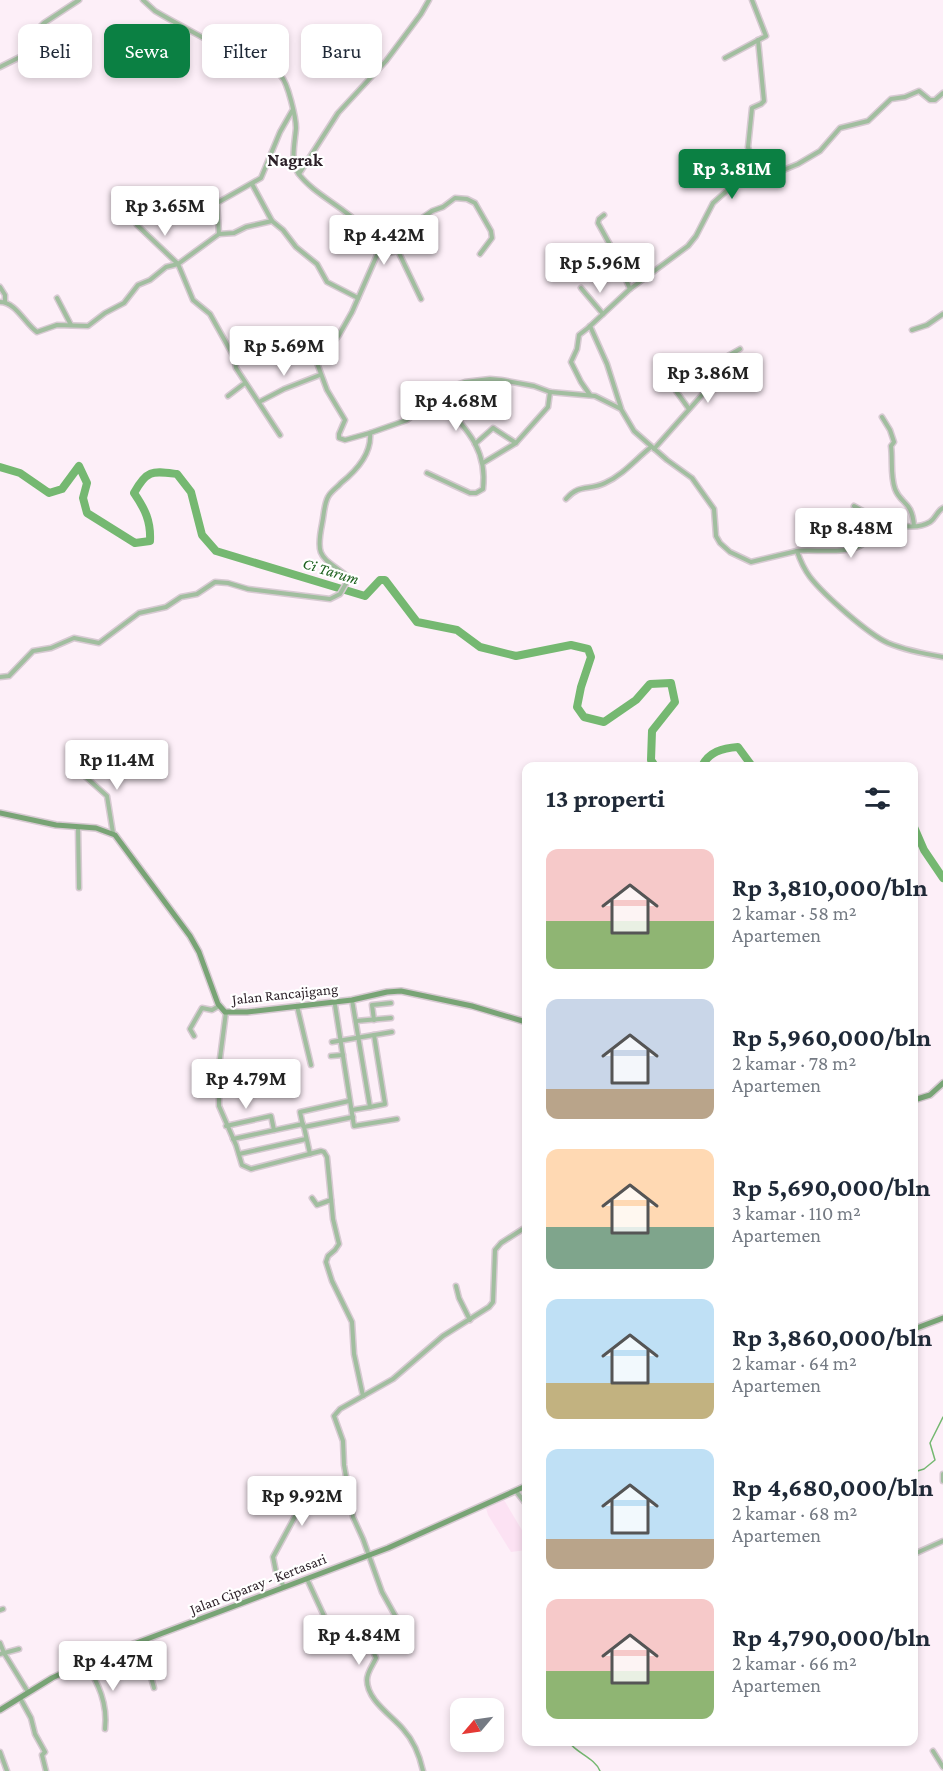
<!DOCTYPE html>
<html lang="id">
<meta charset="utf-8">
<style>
:root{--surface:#fff;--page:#f2f2f3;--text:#1f2937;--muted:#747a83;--accent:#0b8043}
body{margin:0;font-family:"Crimson Pro",serif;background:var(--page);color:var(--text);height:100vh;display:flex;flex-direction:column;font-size:22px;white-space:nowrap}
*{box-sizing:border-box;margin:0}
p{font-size:20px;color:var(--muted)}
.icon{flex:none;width:33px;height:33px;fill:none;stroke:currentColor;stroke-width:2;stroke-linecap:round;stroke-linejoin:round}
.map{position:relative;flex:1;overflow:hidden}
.panel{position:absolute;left:522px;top:762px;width:396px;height:984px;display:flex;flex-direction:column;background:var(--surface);border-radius:12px;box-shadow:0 3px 9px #0003}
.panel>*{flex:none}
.guide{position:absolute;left:18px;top:24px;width:414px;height:54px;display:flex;gap:12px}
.needle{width:39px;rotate:241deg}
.buttons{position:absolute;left:450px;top:1698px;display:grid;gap:12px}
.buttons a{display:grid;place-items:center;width:54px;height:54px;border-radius:12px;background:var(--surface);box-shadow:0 3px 9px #0003;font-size:30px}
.price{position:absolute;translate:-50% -51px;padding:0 14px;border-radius:6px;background:#fff;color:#222;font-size:20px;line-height:39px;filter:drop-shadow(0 2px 3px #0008)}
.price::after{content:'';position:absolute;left:50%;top:36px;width:18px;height:14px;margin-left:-9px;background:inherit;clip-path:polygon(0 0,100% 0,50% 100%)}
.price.active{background:var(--accent);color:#fff}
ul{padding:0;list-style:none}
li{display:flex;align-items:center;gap:18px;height:150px;padding:0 24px}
li span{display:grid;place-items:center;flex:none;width:168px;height:120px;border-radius:12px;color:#555}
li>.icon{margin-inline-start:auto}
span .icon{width:72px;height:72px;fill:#fffc;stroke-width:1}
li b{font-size:26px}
h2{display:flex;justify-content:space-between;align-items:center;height:72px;padding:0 24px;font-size:26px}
.pill{padding:0 21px;border-radius:12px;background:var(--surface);box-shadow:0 3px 9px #0003;font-size:21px;line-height:54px}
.pill.active{background:var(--accent);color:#fff}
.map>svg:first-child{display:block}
.built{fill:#fce2f3}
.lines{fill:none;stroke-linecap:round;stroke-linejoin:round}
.stream{stroke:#75b871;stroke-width:1.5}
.river{stroke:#75b871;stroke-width:8}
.minor-casing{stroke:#d7cad2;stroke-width:7}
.secondary-casing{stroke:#d7cad2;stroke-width:8}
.minor{stroke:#a1be9f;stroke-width:4}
.secondary{stroke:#78a475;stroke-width:5}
.labels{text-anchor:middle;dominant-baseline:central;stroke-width:4.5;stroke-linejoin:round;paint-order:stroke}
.street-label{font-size:15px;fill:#2b1f27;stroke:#fff}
.water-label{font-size:16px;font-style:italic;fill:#1b5f1c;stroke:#fff}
.quarter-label{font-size:18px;font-weight:bold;fill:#2b1f27;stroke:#fff}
</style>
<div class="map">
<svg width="943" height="1771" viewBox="0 0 943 1771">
<rect width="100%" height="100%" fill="#fdeff8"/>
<!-- built -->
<polygon class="built" points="504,1500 526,1537 526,1550 511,1552 488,1515 486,1508"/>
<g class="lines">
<!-- stream -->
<g class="stream">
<polyline points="914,1472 924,1469 935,1460 930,1443 943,1417"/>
<path d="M569 1742C576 1753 595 1758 600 1771"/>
</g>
<!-- river -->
<g class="river">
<path d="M0 467 20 473 49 493 62 489 79 466 87 483 83 498 87 513 135 543 150 541C151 521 145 509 134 493 147 469 153 471 177 474L191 492 202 535 216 551 365 596 380 580H385L417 622 457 630 480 647 516 656 571 645 588 649 591 657 581 687 577 707 584 717 604 722 636 700 650 684 671 683 675 702 652 731 651 760 655 766"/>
<path d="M702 766C709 752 722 748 738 747L752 766"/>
<polyline points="914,827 924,850 943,878"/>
</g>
<defs>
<g id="minor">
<polyline points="725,58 766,36 752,0"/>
<polyline points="0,67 26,54 35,46 33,41 36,31 44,23 79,0"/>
<polyline points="299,174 338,113 386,61 421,14 429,0"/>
<polyline points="757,174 748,147 752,108 761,104 764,101 758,40"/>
<polyline points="252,184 272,221"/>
<polyline points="604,215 599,219 598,223 614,252 630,289"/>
<polyline points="137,225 178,264 193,300 210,314 234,357 236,368 280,435"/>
<polyline points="219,234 217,203 261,178 280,132 292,111"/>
<polyline points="398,251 421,299"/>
<polyline points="377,255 398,251 415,223 432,211 443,207 455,198 467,199 475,203 491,231 492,238 480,254"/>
<polyline points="0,287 5,295 5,302"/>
<polyline points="581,288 603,314"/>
<polyline points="57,298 71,325"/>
<path d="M0 302C16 302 25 324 37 332L57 325 88 326 105 313 124 303 138 285 150 280 166 267 178 264 219 234 234 233 246 227 272 221 283 230 296 247 317 264 327 282 358 298"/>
<polyline points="590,326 607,364 621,408"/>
<polyline points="912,330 927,325 943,314"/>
<polyline points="590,395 581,382 571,362 577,349 579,335 588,328 630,289 688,246 696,236 713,203 731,187 757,174 781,171 798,164 820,151 840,128 868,121 891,99 905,97 919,91 930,100 935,100 943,93"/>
<polyline points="228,396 245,383"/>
<polyline points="259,402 284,389 320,375"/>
<polyline points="689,409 676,391 677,388 693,376 740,349"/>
<path d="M882 417 890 430 894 442 891 446C893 460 890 475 895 489 901 505 912 500 914 526"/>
<path d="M370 433 407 420 450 387 465 382 490 379 501 380 534 386 550 392 595 396 621 409 634 431 667 460 692 478 714 509 716 536 720 543 730 552 751 562 797 551C800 560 804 569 810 577 824 595 868 634 888 643 905 650 925 654 943 657"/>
<polyline points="475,444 493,428 516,443"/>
<polyline points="654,449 725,369 724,365 720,362"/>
<polyline points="483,463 516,443 548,407 550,392"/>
<path d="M427 473 470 493H476L483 489C488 446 463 426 437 396"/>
<path d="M566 499C580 483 589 491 605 483 623 475 636 459 651 447"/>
<path d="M854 506C873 517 908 535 930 522 936 518 937 511 943 508"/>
<path d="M797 551C814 549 849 555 863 544 870 539 873 527 878 520"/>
<path d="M0 677 9 676 33 651 51 648 74 638 99 643 139 613 166 607 181 597 197 594 215 582 228 583 248 589 330 599 340 594 348 580 347 576C322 556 315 559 322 524 324 515 324 504 328 497 331 491 337 488 341 483 356 471 372 454 370 433L345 440 339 438V434L345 420 327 390 317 363 339 335 352 312 377 255C370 215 320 203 298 173 290 161 295 142 296 128 296 118 288 83 281 76 273 68 256 69 246 64 238 60 231 54 223 49 201 36 177 24 155 11L143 0"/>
<polyline points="79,771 107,796 113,833"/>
<polyline points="78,827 79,888"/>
<polyline points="335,1005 354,1126 397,1119"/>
<polyline points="297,1006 311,1065"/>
<polyline points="226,1012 219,1066 219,1106 236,1145 242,1165 251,1169 321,1151 324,1152 327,1157 333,1219 339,1244 335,1250 328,1256 326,1262 332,1281 352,1322 354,1354 363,1396"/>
<polyline points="374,1020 372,1005 391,1003"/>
<polyline points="356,1021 391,1018"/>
<polyline points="194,1036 190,1029 202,1008 212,1010 219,1006"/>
<polyline points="332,1042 392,1032"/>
<polyline points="331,1056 343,1055"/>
<polyline points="370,1107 385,1104 374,1035"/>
<polyline points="352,1110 370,1107 352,1000"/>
<polyline points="226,1126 271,1116 274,1130"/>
<polyline points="303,1126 300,1112 349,1101"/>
<polyline points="233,1139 303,1124"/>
<polyline points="239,1154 306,1139"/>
<polyline points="310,1154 304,1127 353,1117"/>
<polyline points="312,1198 317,1205 331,1200"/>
<polyline points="456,1286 459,1298 470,1320"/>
<polyline points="943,1474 943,1481"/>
<polyline points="516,1491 526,1504"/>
<polyline points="914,1554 943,1541"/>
<path d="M307 1579 337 1644 346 1645 365 1640 369 1642 376 1658C373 1665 367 1672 367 1680 367 1700 391 1715 403 1729 413 1740 420 1757 423 1771"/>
<polyline points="284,1587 276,1572 273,1557 299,1509 319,1495 347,1481"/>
<polyline points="0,1610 3,1609"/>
<polyline points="397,1619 382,1592 363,1539 353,1517 344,1465 343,1441 334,1416 340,1409 393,1379 443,1336 489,1307 493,1302 495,1250 501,1243 526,1227"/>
<polyline points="141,1641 154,1688"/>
<polyline points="0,1643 4,1653 28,1692"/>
<polyline points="0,1654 19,1649"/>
<path d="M86 1662C98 1684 108 1703 105 1729"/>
<polyline points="20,1698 31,1718 35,1734 45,1752 42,1755 46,1771"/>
<polyline points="933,1751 943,1767"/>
<polyline points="0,1752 7,1771"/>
</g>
<g id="secondary">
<polyline points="0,813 56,825 96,828 115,835 190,936 199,952 218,1004 225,1012 247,1012 352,1000 387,992 401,991 472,1006 526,1022"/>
<polyline points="914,1100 930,1095 943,1083"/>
<polyline points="914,1329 943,1318"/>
<polyline points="0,1710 52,1678 86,1662 388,1548 526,1486"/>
</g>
</defs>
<!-- minor casing -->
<use href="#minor" class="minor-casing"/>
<!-- secondary casing -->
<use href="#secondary" class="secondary-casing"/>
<!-- minor -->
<use href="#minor" class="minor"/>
<!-- secondary -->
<use href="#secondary" class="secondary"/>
</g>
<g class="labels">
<!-- street labels -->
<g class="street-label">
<text transform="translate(285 994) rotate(-6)">Jalan Rancajigang</text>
<text transform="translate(258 1584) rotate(-21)">Jalan Ciparay - Kertasari</text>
</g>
<!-- water labels -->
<g class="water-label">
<text transform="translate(331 571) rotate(17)">Ci Tarum</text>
</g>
<!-- quarter labels -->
<g class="quarter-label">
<text x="295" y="160">Nagrak</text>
</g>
</g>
</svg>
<div class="buttons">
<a><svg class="needle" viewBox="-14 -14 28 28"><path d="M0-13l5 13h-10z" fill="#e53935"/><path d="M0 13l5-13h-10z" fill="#747a83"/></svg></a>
</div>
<b class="price active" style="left:732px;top:200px">Rp 3.81M</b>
<b class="price" style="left:165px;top:237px">Rp 3.65M</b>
<b class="price" style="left:384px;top:266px">Rp 4.42M</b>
<b class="price" style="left:600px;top:294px">Rp 5.96M</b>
<b class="price" style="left:284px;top:377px">Rp 5.69M</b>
<b class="price" style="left:708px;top:404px">Rp 3.86M</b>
<b class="price" style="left:456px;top:432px">Rp 4.68M</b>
<b class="price" style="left:851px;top:559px">Rp 8.48M</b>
<b class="price" style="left:117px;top:791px">Rp 11.4M</b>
<b class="price" style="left:246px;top:1110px">Rp 4.79M</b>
<b class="price" style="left:302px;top:1527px">Rp 9.92M</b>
<b class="price" style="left:359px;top:1666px">Rp 4.84M</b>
<b class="price" style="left:113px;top:1692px">Rp 4.47M</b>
<div class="guide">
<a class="pill">Beli</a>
<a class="pill active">Sewa</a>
<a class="pill">Filter</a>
<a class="pill">Baru</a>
</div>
<section class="panel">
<h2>13 properti<svg class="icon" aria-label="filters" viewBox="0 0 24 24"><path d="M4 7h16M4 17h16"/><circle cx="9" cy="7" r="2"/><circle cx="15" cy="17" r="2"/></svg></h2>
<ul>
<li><span style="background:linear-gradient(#f6c9c9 60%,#8fb573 0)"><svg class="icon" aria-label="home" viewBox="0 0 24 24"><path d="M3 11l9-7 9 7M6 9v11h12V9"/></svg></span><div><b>Rp 3,810,000/bln</b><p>2 kamar · 58 m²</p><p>Apartemen</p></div></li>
<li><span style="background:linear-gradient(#c9d6e8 75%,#b9a48a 0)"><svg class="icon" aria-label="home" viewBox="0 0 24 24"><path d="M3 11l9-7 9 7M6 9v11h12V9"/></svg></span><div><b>Rp 5,960,000/bln</b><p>2 kamar · 78 m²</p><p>Apartemen</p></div></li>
<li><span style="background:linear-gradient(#ffd9b3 65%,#7fa58c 0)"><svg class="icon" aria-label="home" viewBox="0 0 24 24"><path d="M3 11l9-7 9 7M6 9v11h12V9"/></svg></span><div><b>Rp 5,690,000/bln</b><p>3 kamar · 110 m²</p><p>Apartemen</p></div></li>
<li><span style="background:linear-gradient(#bfe0f5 70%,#c2b280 0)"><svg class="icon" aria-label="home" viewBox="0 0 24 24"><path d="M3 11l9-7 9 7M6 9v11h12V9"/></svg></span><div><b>Rp 3,860,000/bln</b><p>2 kamar · 64 m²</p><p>Apartemen</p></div></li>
<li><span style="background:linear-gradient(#bfe0f5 75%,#b9a48a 0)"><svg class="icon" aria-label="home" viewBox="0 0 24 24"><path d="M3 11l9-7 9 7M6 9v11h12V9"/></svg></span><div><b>Rp 4,680,000/bln</b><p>2 kamar · 68 m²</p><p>Apartemen</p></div></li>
<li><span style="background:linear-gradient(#f6c9c9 60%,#8fb573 0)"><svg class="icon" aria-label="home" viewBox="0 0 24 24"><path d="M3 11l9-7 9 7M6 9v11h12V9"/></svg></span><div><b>Rp 4,790,000/bln</b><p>2 kamar · 66 m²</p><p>Apartemen</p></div></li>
</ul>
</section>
</div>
